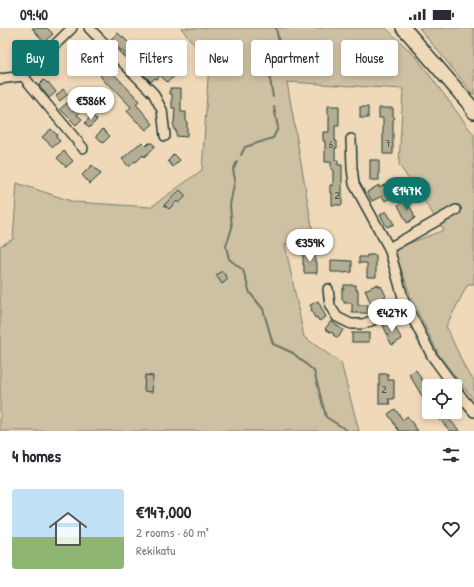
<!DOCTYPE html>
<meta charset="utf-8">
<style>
:root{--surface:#fff;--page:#f7f7f7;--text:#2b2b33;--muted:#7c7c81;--line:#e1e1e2;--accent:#0f766e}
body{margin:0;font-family:"Patrick Hand",sans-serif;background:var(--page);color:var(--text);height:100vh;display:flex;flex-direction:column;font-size:15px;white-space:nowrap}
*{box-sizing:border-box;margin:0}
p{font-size:13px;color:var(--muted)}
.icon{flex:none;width:22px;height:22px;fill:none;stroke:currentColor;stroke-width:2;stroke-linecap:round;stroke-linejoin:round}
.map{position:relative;height:403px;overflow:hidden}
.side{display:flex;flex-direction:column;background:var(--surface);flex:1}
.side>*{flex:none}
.hud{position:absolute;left:12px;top:12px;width:450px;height:36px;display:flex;gap:8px}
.fabs{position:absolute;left:422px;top:351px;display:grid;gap:8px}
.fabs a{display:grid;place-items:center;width:40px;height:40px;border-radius:4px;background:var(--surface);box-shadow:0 2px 6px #0003;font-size:20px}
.price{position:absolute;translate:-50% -34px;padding:0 9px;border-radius:14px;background:#fff;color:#222;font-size:13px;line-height:26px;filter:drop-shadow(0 1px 2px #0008)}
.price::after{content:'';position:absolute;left:50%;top:24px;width:12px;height:9px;margin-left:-6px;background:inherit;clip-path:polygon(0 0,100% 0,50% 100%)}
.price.on{background:var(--accent);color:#fff}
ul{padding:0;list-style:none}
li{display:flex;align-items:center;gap:12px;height:100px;padding:0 12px}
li+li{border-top:1px solid var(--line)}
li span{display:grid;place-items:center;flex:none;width:112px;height:80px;border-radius:4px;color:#555}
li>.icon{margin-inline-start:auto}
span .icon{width:48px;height:48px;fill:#fffc;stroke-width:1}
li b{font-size:17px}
h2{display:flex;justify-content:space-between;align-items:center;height:48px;padding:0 12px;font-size:17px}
.tag{padding:0 14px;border-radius:4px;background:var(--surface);box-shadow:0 2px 6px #0003;font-size:14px;line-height:36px}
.tag.on{background:var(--accent);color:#fff}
.status{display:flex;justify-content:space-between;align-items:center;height:28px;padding:0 20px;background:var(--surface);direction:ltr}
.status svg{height:11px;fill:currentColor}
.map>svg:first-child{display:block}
.green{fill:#cec0a3;stroke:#767e6c}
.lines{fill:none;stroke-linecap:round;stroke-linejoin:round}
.stream{stroke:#6b7564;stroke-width:2}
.building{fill:#b5ae94;stroke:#1f3d34}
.minor-casing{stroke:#1f3d34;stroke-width:12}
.highway-casing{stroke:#1f3d34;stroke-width:16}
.minor{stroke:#f0d9b9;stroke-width:9}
.highway{stroke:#f0d9b9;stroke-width:13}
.labels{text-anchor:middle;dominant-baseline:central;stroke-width:3.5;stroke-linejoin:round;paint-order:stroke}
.number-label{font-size:11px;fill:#44594c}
</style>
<div class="status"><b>09:40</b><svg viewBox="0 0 49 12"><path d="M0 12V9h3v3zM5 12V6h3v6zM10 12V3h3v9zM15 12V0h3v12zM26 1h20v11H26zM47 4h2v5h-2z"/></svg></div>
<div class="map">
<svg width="474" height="403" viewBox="0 0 474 403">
<rect width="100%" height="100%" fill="#f0d9b9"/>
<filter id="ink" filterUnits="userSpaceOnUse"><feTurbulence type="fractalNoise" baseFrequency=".025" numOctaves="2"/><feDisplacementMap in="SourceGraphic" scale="8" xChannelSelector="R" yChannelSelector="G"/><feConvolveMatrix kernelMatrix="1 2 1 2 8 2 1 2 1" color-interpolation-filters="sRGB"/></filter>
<g filter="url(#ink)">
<!-- green -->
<g class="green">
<polygon points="181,0 386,0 417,30 474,107 474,256 468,256 446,298 466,342 474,352 474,372 440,329 412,272 394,221 444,202 399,137 403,61 287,54 315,216 285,216 304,309 341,335 359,403 0,403 0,218 13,211 17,155 74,174 151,179 202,142 209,35"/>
<polygon points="419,0 474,0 474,67 425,7"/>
</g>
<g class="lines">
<!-- stream -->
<g class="stream">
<polyline points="273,69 267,33 279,15 276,0"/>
<polyline points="241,127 245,119 273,110 278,100 274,79"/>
<polyline points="237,134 233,142 235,151 230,177 232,200 226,218 229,231 243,242 250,265 263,281 273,316 293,325 314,343 326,389 348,403"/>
</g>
</g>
<!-- building -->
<g class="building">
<polygon points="32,0 47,0 53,6 44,14"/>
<polygon points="118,5 122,9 123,9 141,27 140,28 148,36 149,35 155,41 156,40 158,42 164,36 175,48 167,54 160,47 157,51 155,50 151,54 133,35 134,34 110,12"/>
<polygon points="82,15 87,21 89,20 99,31 90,39 75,23"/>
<polygon points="108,40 136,69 136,70 139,73 136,76 153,96 146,102 138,94 137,94 127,83 131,79 110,57 106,55 102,50 100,47"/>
<polygon points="44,52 47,55 48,54 56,64 49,70 39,57"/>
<polygon points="170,60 181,60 181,84 186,84 186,93 187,94 187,109 176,108 176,102 174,102 174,97 173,96 174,94 175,80 172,80 172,66 170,66"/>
<polygon points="63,61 68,66 60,73 56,68"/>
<polygon points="83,74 86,78 77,87 82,91 76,97 60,81 67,75 74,83"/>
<polygon points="328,78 339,78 339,98 335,98 335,113 337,113 337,120 335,120 335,132 338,132 338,137 342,137 342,177 332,177 332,165 330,165 330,157 333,157 333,143 331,141 331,134 325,134 325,113 323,113 323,104 329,104 329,87 328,86"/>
<rect x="360" y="79" width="8" height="11"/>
<polygon points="379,80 393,80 393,88 395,90 393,92 393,126 383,126 383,90 379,90"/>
<polygon points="92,87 97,92 89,100 85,95"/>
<polygon points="51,101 57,107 56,109 60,113 53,119 42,109"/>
<polygon points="103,101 110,108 103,115 96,108"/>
<polygon points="142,114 146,118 149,115 152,115 154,117 154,120 144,129 143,127 136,134 135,133 129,139 122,131 139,116 139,117"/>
<polygon points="64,123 73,133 66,139 57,130"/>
<polygon points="174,126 180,132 173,139 168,133"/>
<rect x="370" y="132" width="9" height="20"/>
<polygon points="92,137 101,146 90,156 82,147"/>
<polygon points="388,155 395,167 385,173 382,168 372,173 367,164 379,157 379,160"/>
<polygon points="180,162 186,168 179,175 177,173 169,181 164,177"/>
<polygon points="406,172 414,186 413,187 415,190 407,195 398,177"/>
<polygon points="386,183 394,196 387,199 380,187"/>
<polygon points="303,225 315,226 315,234 317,234 317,245 304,245 304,237 303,237"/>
<polygon points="367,227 376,227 376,249 367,249 367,235 359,235 359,229 367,229"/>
<polygon points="331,232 352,233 352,244 343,245 342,244 331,244"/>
<polygon points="222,243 228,251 222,256 216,247"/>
<polygon points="378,256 379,259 381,258 386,268 384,269 385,272 372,278 365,262"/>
<polygon points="344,257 356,257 356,262 358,262 358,277 368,277 368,285 352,285 352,275 344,275 344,272 342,272 342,261 344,261"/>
<polygon points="318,273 326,289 319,293 317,289 315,290 311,282 312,281 310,277"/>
<polygon points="331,293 343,302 338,310 333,307 334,306 325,301"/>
<polygon points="391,293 402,311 392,317 387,308 388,308 383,297"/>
<rect x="352" y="305" width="17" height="9"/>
<polygon points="416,342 425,357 429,355 429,380 409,346"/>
<polygon points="379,346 388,346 388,352 394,352 394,371 388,371 391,376 379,376"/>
<polygon points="145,347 153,348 152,364 144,363"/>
<polygon points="395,381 403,392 407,388 418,403 399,403 388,386"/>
<polygon points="433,384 450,384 446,388 460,403 450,403"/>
</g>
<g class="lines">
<defs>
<g id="minor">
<polyline points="89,0 153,65 162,82 165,108"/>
<polyline points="23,48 83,120"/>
<polyline points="0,51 23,48 72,0"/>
<polyline points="351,111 352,140 354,156 389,220 404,273 432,328 454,358"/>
<polyline points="389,220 456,182"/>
<polyline points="328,261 330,278 337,289 351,296 363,296 371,293 404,273"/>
<polyline points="455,360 463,371 474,384"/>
</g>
<polyline id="highway" points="403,0 409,6 470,77 474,84"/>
</defs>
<!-- minor casing -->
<use href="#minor" class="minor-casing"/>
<!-- highway casing -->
<use href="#highway" class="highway-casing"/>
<!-- minor -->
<use href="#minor" class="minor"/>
<!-- highway -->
<use href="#highway" class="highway"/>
</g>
</g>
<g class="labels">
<!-- number labels -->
<g class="number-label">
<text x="388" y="115">7</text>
<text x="331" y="116">6</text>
<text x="337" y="167">2</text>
<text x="384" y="361">2</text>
</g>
</g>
</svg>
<div class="fabs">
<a><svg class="icon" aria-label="locate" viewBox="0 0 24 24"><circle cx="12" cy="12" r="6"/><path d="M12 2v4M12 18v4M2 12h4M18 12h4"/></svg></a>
</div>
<b class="price" style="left:91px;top:93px">€586K</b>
<b class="price on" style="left:407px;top:183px">€147K</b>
<b class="price" style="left:310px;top:235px">€359K</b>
<b class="price" style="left:392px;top:305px">€427K</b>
<div class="hud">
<a class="tag on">Buy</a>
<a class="tag">Rent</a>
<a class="tag">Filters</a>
<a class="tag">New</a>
<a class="tag">Apartment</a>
<a class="tag">House</a>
</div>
</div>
<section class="side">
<h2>4 homes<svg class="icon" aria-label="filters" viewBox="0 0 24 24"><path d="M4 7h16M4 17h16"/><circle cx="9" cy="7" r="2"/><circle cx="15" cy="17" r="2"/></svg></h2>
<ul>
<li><span style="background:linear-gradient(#bfe0f5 60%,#8fb573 0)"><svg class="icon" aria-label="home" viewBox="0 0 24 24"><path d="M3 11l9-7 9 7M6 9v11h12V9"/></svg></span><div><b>€147,000</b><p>2 rooms · 60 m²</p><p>Rekikatu</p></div><svg class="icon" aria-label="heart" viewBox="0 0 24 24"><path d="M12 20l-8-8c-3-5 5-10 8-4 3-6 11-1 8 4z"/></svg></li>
</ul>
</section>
